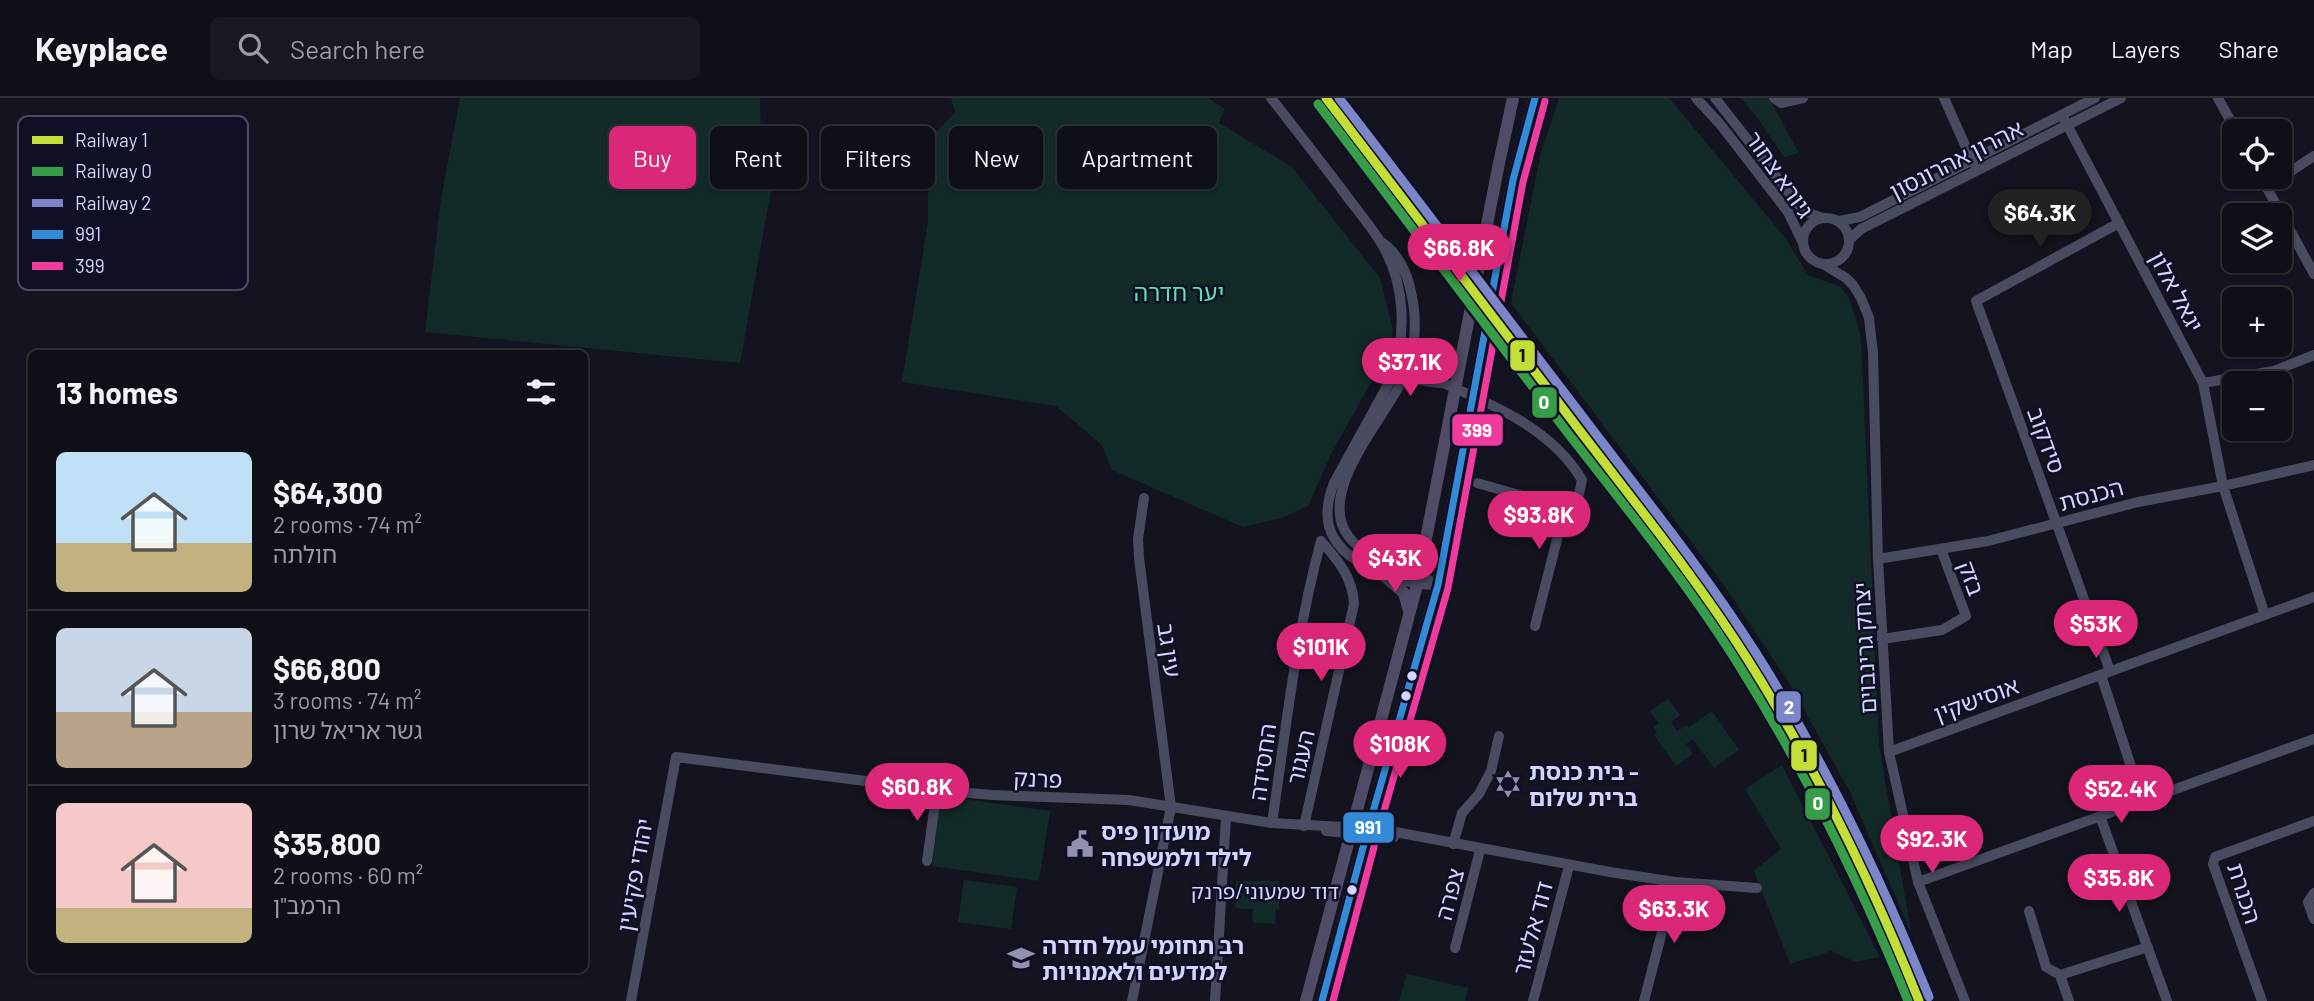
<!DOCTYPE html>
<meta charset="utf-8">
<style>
:root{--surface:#0f0f18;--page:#181821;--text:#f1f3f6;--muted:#9b9ca2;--line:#2f2f37;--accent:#db2777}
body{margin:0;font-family:Barlow,"Noto Sans Hebrew",sans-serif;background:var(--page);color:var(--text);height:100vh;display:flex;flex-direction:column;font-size:26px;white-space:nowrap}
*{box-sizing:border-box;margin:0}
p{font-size:23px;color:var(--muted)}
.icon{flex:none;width:38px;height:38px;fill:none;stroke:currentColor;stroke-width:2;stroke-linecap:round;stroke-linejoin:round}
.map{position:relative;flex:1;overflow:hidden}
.details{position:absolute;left:28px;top:252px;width:560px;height:623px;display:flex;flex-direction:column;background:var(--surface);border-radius:10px;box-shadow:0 2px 5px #0004,0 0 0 2px var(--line)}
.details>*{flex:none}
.guide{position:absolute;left:609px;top:28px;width:665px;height:63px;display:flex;gap:14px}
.fabs{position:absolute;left:2222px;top:21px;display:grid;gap:14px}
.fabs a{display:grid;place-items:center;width:70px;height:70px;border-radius:10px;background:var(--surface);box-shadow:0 2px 5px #0004,0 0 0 2px var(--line);font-size:35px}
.price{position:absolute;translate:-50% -60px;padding:0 16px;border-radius:24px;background:var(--accent);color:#fff;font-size:23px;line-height:46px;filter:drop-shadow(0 2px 4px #0008)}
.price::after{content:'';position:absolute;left:50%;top:42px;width:21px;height:16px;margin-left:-10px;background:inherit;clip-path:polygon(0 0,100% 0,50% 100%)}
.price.selected{background:#222;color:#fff}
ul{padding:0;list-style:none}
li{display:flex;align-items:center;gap:21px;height:175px;padding:0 28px}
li+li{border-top:2px solid var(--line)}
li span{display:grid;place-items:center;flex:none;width:196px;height:140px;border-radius:10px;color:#555}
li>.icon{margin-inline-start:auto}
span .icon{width:84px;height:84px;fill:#fffc;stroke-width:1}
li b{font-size:30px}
h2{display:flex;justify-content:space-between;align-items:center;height:84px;padding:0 28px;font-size:30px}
.pill{padding:0 24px;border-radius:10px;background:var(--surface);box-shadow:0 2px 5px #0004,0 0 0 2px var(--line);font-size:24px;line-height:63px}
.pill.selected{background:var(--accent);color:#fff}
header{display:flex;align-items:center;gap:42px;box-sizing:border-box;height:98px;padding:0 35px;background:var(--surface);border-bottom:2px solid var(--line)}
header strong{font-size:33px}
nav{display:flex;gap:38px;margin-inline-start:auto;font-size:24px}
.search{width:490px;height:63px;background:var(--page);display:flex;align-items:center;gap:18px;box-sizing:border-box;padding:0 24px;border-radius:10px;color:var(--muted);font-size:26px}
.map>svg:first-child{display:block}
.green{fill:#122b28}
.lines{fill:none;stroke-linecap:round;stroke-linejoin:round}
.minor{stroke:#494b61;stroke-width:10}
.major{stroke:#504b67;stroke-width:12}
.major-bridge{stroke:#504b67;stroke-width:12}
.bus-1-casing{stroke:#0f0f25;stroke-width:12}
.bus-2-casing{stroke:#0f0f25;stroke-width:12}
.bus-1{stroke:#338bd7;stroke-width:7}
.bus-2{stroke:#f13a9d;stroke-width:7}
.rail-1-casing{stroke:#0f0f25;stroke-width:14}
.rail-2-casing{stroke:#0f0f25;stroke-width:14}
.rail-3-casing{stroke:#0f0f25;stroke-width:14}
.rail-1{stroke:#c3df37;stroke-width:9}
.rail-2{stroke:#389d48;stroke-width:9}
.rail-3{stroke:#7d85c9;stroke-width:9}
.bus-dot{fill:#d3d5ff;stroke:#0f0f25;stroke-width:2.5}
.labels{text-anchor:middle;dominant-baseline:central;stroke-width:5;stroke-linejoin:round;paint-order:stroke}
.bus-label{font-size:21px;fill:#d3d5ff;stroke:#0f0f25;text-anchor:end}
.street-label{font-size:23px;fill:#d3d5ff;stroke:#0f0f25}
.park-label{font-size:23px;fill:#5ee0aa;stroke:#0f0f25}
.poi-label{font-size:23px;font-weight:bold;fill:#d3d5ff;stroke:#0f0f25;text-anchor:start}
.key{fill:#0f0f25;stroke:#4a4a66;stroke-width:2}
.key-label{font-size:19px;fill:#d3d5ff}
.line-badge{stroke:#0f0f25;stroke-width:2.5}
.badge-label{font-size:19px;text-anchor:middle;font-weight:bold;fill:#fff}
.pale-badge-label{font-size:19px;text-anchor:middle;font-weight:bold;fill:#111}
</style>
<header>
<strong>Keyplace</strong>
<div class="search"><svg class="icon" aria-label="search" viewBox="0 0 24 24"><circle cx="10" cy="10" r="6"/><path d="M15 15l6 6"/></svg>Search here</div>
<nav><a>Map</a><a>Layers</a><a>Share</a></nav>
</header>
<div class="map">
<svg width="2314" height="903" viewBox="0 0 2314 903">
<rect width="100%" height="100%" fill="#141420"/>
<!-- green -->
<g class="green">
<polygon points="460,0 760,0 761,48 778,53 740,265 425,234 441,101"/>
<polygon points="951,0 1208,0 1225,11 1219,25 1292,69 1380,180 1393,232 1389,259 1374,279 1332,354 1308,408 1284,419 1243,429 1112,372 1102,347 1056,308 902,284 928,124 928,43 955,14"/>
<polygon points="1559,0 1669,0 1786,141 1808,177 1841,189 1850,202 1861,239 1879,647 1911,834 1850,694 1788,583 1724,487 1511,205 1541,55"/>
<polygon points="1741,0 1769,0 1799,55 1784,59 1756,18"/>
<polygon points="1668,601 1680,617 1671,624 1677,633 1687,627 1689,629 1712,613 1739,652 1714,670 1693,641 1686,646 1693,656 1676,668 1654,637 1657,635 1654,629 1659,625 1650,613"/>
<polygon points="1782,667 1880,859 1855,864 1831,853 1790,866 1754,773 1781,751 1745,691"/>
<polygon points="941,698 1050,713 1039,783 932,768"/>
<polygon points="964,782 1017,789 1011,831 958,824"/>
<polygon points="1236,783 1279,783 1279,811 1276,811 1275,826 1253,825 1253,811 1235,810"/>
<polygon points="1407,876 1468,890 1465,903 1399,903"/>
</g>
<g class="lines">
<!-- minor -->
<g class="minor">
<path d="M1271 0C1294 29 1317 59 1340 89 1352 106 1366 122 1378 140 1406 182 1408 238 1390 283L1334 385C1329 398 1325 413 1329 428 1339 467 1403 487 1438 487"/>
<polyline points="1696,0 1720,26 1788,114 1802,143"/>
<polyline points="1715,0 1797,105 1808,115 1823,120"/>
<polyline points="1774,0 1781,5 1803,0"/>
<polyline points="1944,0 1973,65"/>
<polyline points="2218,0 2236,33"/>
<polyline points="2062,17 2203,285 2223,388 2265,517"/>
<polyline points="2261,79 2314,176"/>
<polyline points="2267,89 2314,58"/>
<circle cx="1826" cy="143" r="23"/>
<polyline points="1839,123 1860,119 2095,0"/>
<polyline points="1849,142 1861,131 2121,0"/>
<path d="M1383 145C1401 159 1408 177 1412 199 1417 221 1415 253 1407 273 1389 316 1313 394 1349 439 1371 467 1408 470 1437 486"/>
<polyline points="1823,166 1846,180 1853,187 1861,200 1869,220 1873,255 1878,461 1889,654 1918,784 1965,903"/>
<path d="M1404 269 1435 278 1443 285C1494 307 1553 332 1582 382L1578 400 1565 410 1535 528"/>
<path d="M1401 273C1412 282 1430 285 1443 285"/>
<polyline points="2203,285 2274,273 2314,257"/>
<polyline points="1477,385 1565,410"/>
<polyline points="1878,461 1988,443 2138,404 2223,388 2314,367"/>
<polyline points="1882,541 1942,532 1966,518 1941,451"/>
<polyline points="2110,573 1976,203 2119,125"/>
<polyline points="2101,577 2142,702"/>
<polyline points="1889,654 2314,499"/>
<polyline points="2100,718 2167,903"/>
<path d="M1272 725C1286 631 1296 535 1321 443"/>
<path d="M1304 728 1354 506C1353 480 1338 462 1321 443"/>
<polyline points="1326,733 1394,739"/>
<polyline points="1453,746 1462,715 1479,696 1491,673 1499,638"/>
<polyline points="927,763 937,692"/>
<polyline points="1918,784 2314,641"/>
<polyline points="2314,795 2308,804 2314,821"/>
<polyline points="2029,813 2046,869 2060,877 2069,903"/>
<polyline points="1455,850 1480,752"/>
<polyline points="2060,877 2148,849"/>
<polyline points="631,903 676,659 937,692 992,697 1129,702 1272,725 1379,731 1610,774 1675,784 1757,790"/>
<polyline points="1132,903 1171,709 1139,460 1138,441 1144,400"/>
<polyline points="1215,903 1226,719"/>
<polyline points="1533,903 1569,768"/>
<polyline points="1644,903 1675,784"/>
<polyline points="2262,903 2213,766 2215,759 2314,723"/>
</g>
<!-- major -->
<g class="major">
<polyline points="1498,70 1513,0"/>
<polyline points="1513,82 1535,0"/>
<path d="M1384 466C1400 466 1417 464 1426 448"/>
<polyline points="1382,476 1404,495 1409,513"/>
<polyline points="1306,903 1417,487 1452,307"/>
<polyline points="1322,903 1368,731 1438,487 1470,315"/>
</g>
<!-- major-bridge -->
<g class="major-bridge">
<polyline points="1452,307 1498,70"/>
<polyline points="1470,315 1513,82"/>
</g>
<defs>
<polyline id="bus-1" points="1322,903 1368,731 1438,487 1513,82 1535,0"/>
<polyline id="bus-2" points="1333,903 1378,734 1448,490 1523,84 1545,3"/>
</defs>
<!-- bus-1 casing -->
<use href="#bus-1" class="bus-1-casing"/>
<!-- bus-2 casing -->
<use href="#bus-2" class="bus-2-casing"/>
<!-- bus-1 -->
<use href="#bus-1" class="bus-1"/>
<!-- bus-2 -->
<use href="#bus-2" class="bus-2"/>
<defs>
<path id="rail-1" d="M1326 0C1410 110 1494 220 1577 329 1636 406 1697 481 1748 562 1816 670 1872 785 1919 903"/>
<path id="rail-2" d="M1318 6C1401 115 1484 225 1567 334 1627 411 1689 487 1740 569 1807 676 1861 787 1908 903"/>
<path id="rail-3" d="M1339 0C1421 106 1502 213 1583 319 1642 397 1704 473 1756 555 1825 664 1881 780 1929 899"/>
</defs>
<!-- rail-1 casing -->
<use href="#rail-1" class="rail-1-casing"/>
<!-- rail-2 casing -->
<use href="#rail-2" class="rail-2-casing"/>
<!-- rail-3 casing -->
<use href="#rail-3" class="rail-3-casing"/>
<!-- rail-1 -->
<use href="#rail-1" class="rail-1"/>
<!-- rail-2 -->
<use href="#rail-2" class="rail-2"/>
<!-- rail-3 -->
<use href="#rail-3" class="rail-3"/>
</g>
<!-- icons -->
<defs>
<symbol id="synagogue-bare" viewBox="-9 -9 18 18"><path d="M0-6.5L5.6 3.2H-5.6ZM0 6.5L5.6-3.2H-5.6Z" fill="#9091b1" stroke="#0f0f25" stroke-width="2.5" paint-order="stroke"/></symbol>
<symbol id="civic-bare" viewBox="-9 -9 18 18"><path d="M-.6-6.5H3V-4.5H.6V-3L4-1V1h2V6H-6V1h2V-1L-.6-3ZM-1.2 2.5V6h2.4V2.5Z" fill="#9091b1" stroke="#0f0f25" stroke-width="2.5" paint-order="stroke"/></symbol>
<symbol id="school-bare" viewBox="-9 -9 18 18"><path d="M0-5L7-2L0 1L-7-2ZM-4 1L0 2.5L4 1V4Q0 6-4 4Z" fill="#9091b1" stroke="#0f0f25" stroke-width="2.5" paint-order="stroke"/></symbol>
</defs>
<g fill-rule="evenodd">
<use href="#synagogue-bare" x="1489" y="667" width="38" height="38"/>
<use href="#civic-bare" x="1061" y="727" width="38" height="38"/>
<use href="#school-bare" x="1002" y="841" width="38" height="38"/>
</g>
<!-- markers -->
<g class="bus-dot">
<circle cx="1412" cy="578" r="6"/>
<circle cx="1406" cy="598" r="6"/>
<circle cx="1352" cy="792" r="6"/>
</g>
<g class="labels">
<!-- bus labels -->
<g class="bus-label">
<text x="1339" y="792">דוד שמעוני/פרנק</text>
</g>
<!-- street labels -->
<g class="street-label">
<text transform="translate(1956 61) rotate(-27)">אהרון אהרונסון</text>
<text transform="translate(1780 76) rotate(55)">גיורא צחור</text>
<text transform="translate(2177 193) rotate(62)">יגאל אלון</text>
<text transform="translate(2047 342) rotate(70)">סידקוב</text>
<text transform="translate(2091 396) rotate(-15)">הכנסת</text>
<text transform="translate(1972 480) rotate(70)">בזק</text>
<text transform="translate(1864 550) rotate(-93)">יצחק גרינבוים</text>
<text transform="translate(1170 552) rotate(82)">עין גב</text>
<text transform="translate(1976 601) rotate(-20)">אוסישקין</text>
<text transform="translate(1300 659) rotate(-77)">העגור</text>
<text transform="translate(1262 664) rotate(-82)">החסידה</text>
<text transform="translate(1038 680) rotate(3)">פרנק</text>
<text transform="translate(634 777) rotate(-80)">יהודי פקיעין</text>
<text transform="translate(2245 795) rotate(72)">הכנרת</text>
<text transform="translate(1449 796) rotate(-75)">צפרה</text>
<text transform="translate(1532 830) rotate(-75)">דוד אלעזר</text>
</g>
<!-- park labels -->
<g class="park-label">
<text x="1179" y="194">יער חדרה</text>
</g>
<!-- poi labels -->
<g class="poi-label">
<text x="1529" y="673">בית כנסת -<tspan x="1529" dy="26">ברית שלום</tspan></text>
<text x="1101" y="733">מועדון פיס<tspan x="1101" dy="26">לילד ולמשפחה</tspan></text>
<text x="1042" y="847">רב תחומי עמל חדרה<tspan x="1042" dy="26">למדעים ולאמנויות</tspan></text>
</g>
</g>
<!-- legend -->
<rect x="18" y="18" width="230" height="174" rx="10" class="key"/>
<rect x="32" y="38" width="31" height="8" fill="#c3df37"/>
<rect x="32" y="69" width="31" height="9" fill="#389d48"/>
<rect x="32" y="101" width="31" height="8" fill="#7d85c9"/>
<rect x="32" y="132" width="31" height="9" fill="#338bd7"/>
<rect x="32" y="164" width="31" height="8" fill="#f13a9d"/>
<g class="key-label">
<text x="75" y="49">Railway 1</text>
<text x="75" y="80">Railway 0</text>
<text x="75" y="112">Railway 2</text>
<text x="75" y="143">991</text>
<text x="75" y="175">399</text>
</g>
<g class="line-badge">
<rect x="1509" y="241" width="27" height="33" rx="7" fill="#c3df37"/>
<rect x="1531" y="288" width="27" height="33" rx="7" fill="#389d48"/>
<rect x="1451" y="315" width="53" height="34" rx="7" fill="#f13a9d"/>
<rect x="1775" y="592" width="27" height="34" rx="7" fill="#7d85c9"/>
<rect x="1790" y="641" width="28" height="33" rx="7" fill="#c3df37"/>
<rect x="1804" y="689" width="27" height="34" rx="7" fill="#389d48"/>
<rect x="1342" y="713" width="53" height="33" rx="7" fill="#338bd7"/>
</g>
<g class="badge-label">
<text x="1544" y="311">0</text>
<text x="1477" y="339">399</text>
<text x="1789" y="616">2</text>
<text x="1818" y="712">0</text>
<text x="1368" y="736">991</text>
</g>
<g class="pale-badge-label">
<text x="1522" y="264">1</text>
<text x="1804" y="664">1</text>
</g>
</svg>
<div class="fabs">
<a><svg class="icon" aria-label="locate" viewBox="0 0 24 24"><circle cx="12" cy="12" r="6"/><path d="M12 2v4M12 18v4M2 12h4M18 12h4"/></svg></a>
<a><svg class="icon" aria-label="layers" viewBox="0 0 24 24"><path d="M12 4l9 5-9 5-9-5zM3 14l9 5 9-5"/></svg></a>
<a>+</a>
<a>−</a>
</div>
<b class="price selected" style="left:2040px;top:151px">$64.3K</b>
<b class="price" style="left:1459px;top:186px">$66.8K</b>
<b class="price" style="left:1410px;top:300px">$37.1K</b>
<b class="price" style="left:1539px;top:453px">$93.8K</b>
<b class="price" style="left:1395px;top:496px">$43K</b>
<b class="price" style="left:2096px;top:562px">$53K</b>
<b class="price" style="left:1321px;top:585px">$101K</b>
<b class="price" style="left:1400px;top:682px">$108K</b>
<b class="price" style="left:917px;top:725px">$60.8K</b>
<b class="price" style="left:2121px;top:727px">$52.4K</b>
<b class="price" style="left:1932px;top:777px">$92.3K</b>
<b class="price" style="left:2119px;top:816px">$35.8K</b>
<b class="price" style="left:1674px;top:847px">$63.3K</b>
<div class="guide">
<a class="pill selected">Buy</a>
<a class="pill">Rent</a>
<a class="pill">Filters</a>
<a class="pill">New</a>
<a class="pill">Apartment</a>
</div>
<section class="details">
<h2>13 homes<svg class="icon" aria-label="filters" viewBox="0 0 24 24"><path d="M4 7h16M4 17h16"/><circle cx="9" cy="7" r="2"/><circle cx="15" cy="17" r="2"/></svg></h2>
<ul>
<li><span style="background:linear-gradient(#bfe0f5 65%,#c2b280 0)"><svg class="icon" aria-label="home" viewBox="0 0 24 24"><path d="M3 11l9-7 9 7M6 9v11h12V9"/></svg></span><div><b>$64,300</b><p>2 rooms · 74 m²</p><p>חולתה</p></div></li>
<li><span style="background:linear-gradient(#c9d6e8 60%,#b9a48a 0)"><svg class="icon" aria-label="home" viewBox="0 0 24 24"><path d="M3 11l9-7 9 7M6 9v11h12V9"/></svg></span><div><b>$66,800</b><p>3 rooms · 74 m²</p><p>גשר אריאל שרון</p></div></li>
<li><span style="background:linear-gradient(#f6c9c9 75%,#c2b280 0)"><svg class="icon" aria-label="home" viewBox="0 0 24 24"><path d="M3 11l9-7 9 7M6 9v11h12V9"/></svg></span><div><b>$35,800</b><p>2 rooms · 60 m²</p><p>הרמב&quot;ן</p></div></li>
</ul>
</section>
</div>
